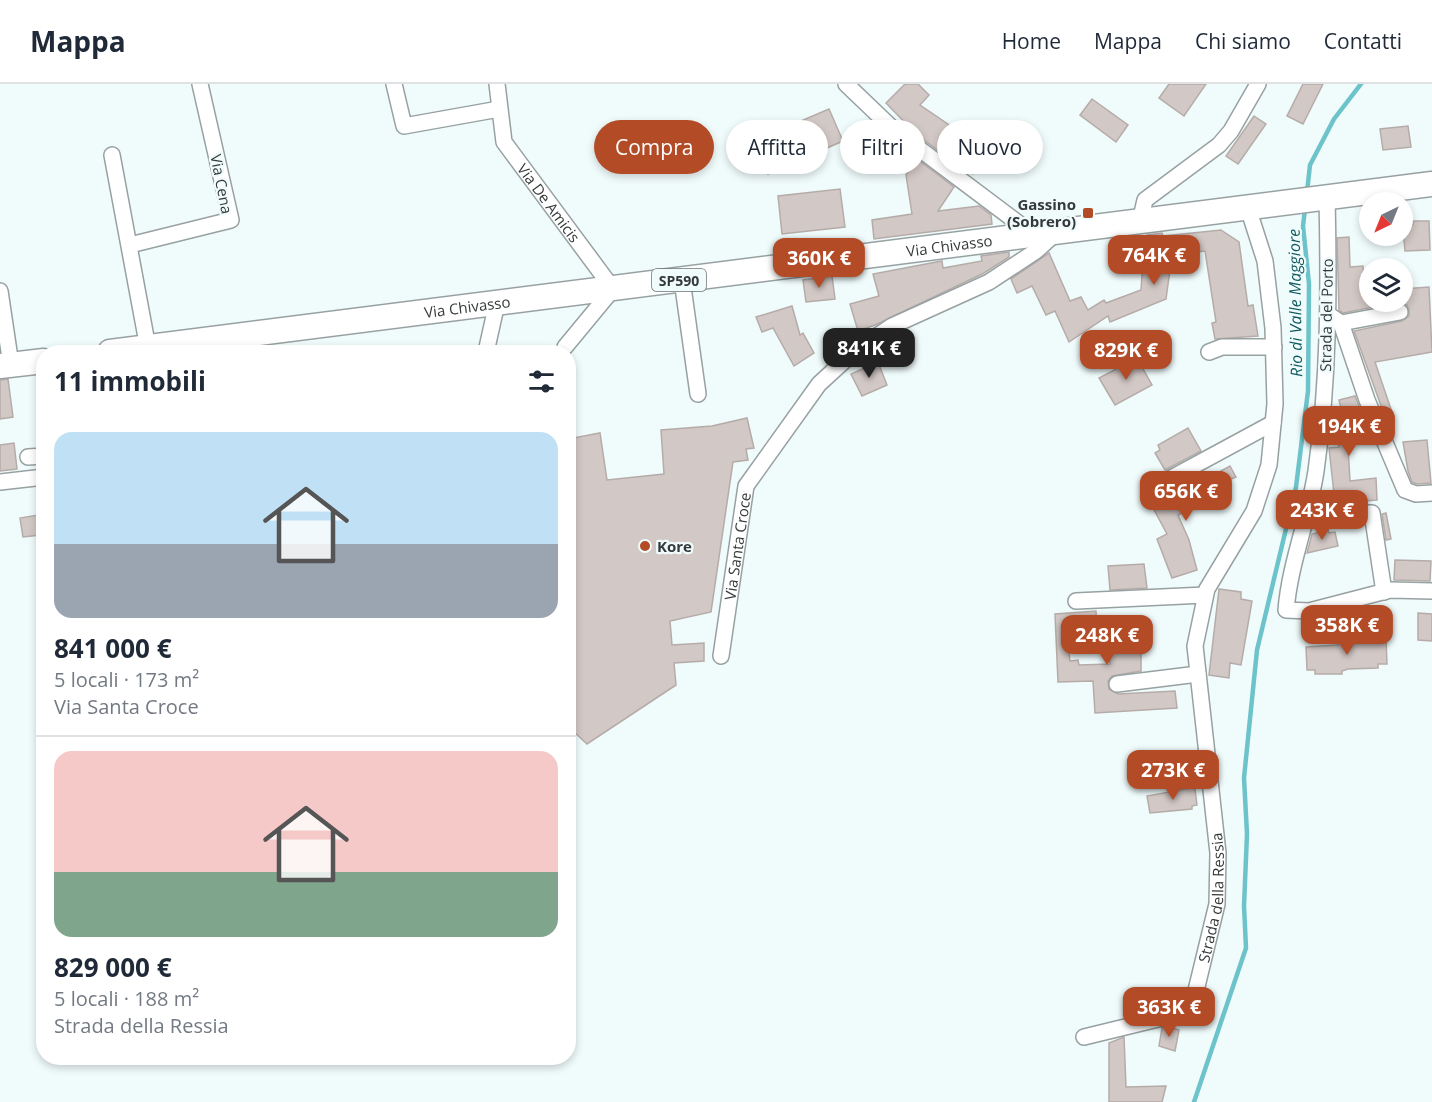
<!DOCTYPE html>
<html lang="it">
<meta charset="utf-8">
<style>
:root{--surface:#fff;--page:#f6f6f7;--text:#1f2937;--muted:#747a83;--line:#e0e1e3;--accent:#b24b26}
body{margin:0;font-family:"Open Sans",sans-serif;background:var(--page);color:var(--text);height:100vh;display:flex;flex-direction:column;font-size:22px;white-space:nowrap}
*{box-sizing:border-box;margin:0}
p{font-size:20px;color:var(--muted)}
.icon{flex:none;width:33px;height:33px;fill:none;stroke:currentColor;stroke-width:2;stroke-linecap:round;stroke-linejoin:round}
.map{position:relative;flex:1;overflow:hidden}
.drawer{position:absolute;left:36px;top:261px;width:540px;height:720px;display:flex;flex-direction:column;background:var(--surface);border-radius:24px;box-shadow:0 3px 9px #0003}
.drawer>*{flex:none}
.guide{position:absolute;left:594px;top:36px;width:570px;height:54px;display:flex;gap:12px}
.needle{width:39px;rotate:223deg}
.controls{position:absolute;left:1359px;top:108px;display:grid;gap:12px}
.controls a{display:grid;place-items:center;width:54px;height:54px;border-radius:50%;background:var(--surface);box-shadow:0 3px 9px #0003;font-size:30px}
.price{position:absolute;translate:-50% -51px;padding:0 14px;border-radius:12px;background:var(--accent);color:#fff;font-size:20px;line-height:39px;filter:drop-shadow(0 2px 3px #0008)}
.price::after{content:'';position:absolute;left:50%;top:36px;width:18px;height:14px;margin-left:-9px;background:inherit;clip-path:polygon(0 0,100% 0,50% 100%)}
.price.active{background:#222;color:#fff}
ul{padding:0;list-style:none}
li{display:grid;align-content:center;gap:12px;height:318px;padding:0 18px}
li+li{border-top:2px solid var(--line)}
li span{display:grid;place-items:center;height:186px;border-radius:18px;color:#555}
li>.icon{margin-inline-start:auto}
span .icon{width:108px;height:108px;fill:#fffc;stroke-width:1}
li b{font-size:26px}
h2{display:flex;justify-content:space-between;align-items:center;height:72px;padding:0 18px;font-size:26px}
.chip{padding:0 21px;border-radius:27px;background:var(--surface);box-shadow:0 3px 9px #0003;font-size:21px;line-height:54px}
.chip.active{background:var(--accent);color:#fff}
header{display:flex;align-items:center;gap:36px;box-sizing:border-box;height:84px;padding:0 30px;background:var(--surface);border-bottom:2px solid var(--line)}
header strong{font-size:28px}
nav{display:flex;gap:33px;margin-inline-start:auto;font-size:21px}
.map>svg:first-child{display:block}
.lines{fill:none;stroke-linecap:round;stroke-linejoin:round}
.stream{stroke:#6dc3ca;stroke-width:4.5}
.building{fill:#d2c8c5;stroke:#b5aca9;stroke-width:1.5}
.street-casing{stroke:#98a1a2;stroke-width:18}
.primary-casing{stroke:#98a1a2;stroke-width:27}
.street{stroke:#fff;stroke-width:15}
.primary{stroke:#fff;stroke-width:24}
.poi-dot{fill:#b24b26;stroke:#f0fbfb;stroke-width:2}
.labels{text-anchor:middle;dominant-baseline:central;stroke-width:4.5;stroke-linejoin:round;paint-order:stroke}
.shield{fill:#f0fbfb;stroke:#6d7373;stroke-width:1.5}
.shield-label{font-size:14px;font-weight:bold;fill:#353939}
.street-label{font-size:15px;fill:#353939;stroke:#f0fbfb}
.poi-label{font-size:15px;font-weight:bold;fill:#353939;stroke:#f0fbfb;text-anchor:end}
.water-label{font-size:16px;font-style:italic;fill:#0d595e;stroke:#f0fbfb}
</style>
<header>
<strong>Mappa</strong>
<nav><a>Home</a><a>Mappa</a><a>Chi siamo</a><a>Contatti</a></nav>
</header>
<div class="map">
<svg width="1432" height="1018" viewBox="0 0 1432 1018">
<rect width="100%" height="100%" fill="#f0fbfb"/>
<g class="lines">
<!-- stream -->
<g class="stream">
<polyline points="1307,108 1310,81 1334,35 1361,0"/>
<polyline points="1194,1018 1246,864 1244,822 1247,750 1244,694 1257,566 1296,403 1308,307 1309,200 1303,142 1305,125"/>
</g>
</g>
<!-- building -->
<g class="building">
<polygon points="905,0 918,0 929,11 920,21 992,70 981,86 977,83 973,90 966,85 965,87 915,49 886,19"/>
<polygon points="1169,0 1206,0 1184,32 1159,14"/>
<polygon points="1303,0 1323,0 1303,40 1287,32"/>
<polygon points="1092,15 1128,41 1116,58 1080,31"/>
<polygon points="829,25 843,57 768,90 754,57"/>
<polygon points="1254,32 1266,40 1238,80 1226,72"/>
<polygon points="1408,42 1411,63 1383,66 1380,45"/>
<polygon points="917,75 954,103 938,127 979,122 991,131 992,140 874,155 872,136 912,130 906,91"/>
<polygon points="840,105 845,143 782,150 778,112"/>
<polygon points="1413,137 1429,137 1430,166 1405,167 1403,143 1413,141"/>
<polygon points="1221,146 1239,158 1248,222 1253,221 1258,252 1215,255 1212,239 1216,238 1205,167 1172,171 1166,215 1110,238 1108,232 1069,258 1055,227 1046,231 1032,202 1017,209 1011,195 1049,169 1070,217 1081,213 1088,226 1104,216 1106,219 1141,206 1143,178 1150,179 1147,151 1162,149 1163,152"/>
<polygon points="1349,153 1350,183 1363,182 1365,209 1369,218 1402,218 1402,205 1429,203 1432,268 1375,278 1394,334 1394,339 1388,341 1354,247 1402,237 1409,232 1409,226 1407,221 1399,218 1343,229 1339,226 1337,154"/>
<polygon points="1009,168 1009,173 984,189 875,241 858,247 850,220 879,212 873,190 942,177 943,184 982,177 981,172"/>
<polygon points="832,192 835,215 806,218 803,196"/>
<polygon points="792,222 800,251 803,249 814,269 794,282 773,244 762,248 756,233"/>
<polygon points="1137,274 1152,301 1115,321 1099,294"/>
<polygon points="878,278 887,301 862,312 851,290"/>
<polygon points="8,295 13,333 0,335 0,296"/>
<polygon points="1355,312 1367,342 1347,345 1350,397 1376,394 1377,416 1335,419 1329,364 1339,363 1332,331 1342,328 1339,316"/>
<polygon points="747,334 754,364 746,365 748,376 733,378 711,528 670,537 672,561 704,559 704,577 674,579 676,601 587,660 574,648 568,649 568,355 600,349 607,396 664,390 661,346 712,342"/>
<polygon points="1188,344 1201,367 1165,386 1155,369 1160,366 1158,361"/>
<polygon points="1427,356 1431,399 1417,400 1412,398 1408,387 1403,358"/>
<polygon points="14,359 17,385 0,387 0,361"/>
<polygon points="1230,382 1236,393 1226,397 1230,405 1178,431 1189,456 1197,486 1172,494 1157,455 1167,450 1153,424 1218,392 1217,389"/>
<polygon points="1386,429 1391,455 1386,456 1382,430"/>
<polygon points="38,431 41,451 23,453 20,434"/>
<polygon points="1328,446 1329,449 1335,448 1338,462 1307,469 1312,450"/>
<polygon points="1395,476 1431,477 1430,497 1394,496"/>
<polygon points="1144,480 1147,504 1110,506 1108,482"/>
<polygon points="1219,505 1241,508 1241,515 1252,517 1241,581 1230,579 1229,594 1209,591"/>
<polygon points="1096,527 1097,547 1067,549 1070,577 1078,576 1079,581 1110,580 1109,570 1111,570 1108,545 1141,543 1144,569 1141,570 1141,587 1112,592 1108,597 1109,605 1118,610 1175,607 1177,624 1095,629 1093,597 1058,598 1055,530"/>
<polygon points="1418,529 1432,530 1432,557 1418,556"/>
<polygon points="1386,554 1387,580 1378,580 1378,584 1348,585 1342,587 1342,590 1315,590 1315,586 1307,586 1306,563 1338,561 1338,558 1344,558 1344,555"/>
<polygon points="1191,704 1195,705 1197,721 1192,722 1192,725 1150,729 1147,712"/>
<polygon points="1168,943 1179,946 1175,967 1159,962 1162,944"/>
<polygon points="1124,953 1126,1003 1166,1002 1162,1018 1109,1018 1109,959"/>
</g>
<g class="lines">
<defs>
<g id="street">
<polyline points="394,0 404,42 499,25"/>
<path id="s1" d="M497 0 504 58 613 205 565 263"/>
<polyline points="846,0 893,45 1034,151"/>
<polyline points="112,71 148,264"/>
<path d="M1327 113C1329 205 1329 296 1316 387 1309 434 1290 478 1286 526L1309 527 1390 506 1432 507"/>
<polyline points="1140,138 1145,116 1219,61 1231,47 1258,0"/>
<polyline points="130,161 231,136 200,0"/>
<polyline points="682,196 698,310"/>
<polyline points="0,207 11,281"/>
<polyline points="1329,231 1341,239 1367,316 1405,406 1416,410 1432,409"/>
<polyline points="1341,239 1400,228"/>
<polyline points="486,268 497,219"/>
<polyline points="1209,268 1222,263 1274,263"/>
<polyline points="28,373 44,372"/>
<polyline points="0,398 44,393"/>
<polyline points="1162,399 1273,339"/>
<polyline points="1308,429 1372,429 1384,508"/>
<polyline points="1076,517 1205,511"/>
<path id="s2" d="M721 572 746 402 819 300 856 266 892 242 989 198 1036 167 1057 148"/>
<polyline points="1117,600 1198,590"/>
<path id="s3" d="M1084 953 1191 927 1217 820 1218 769 1195 562 1207 505 1254 427 1269 381 1275 320 1273 244 1265 177 1248 124"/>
</g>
<g id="primary">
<path id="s4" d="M110 268 1432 100"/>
<polyline points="0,282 44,277"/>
</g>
</defs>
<!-- street casing -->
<use href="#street" class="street-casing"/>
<!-- primary casing -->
<use href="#primary" class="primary-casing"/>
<!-- street -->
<use href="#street" class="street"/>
<!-- primary -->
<use href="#primary" class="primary"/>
</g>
<!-- markers -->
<g class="poi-dot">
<rect x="1082" y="123" width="12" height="12" rx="3"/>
<circle cx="645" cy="462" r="6"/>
</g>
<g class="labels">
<!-- shield labels -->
<rect class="shield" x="652" y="185" width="54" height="22" rx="4.5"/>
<g class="shield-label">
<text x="679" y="196">SP590</text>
</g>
<!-- street labels -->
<g class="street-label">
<text transform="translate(222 100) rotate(79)">Via Cena</text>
<text stroke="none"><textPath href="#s1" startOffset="134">Via De Amicis</textPath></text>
<text stroke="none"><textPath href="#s4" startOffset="846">Via Chivasso</textPath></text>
<text stroke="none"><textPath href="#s4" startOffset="360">Via Chivasso</textPath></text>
<text transform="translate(1326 231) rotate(-89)">Strada del Porto</text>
<text stroke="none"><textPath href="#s2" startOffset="111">Via Santa Croce</textPath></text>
<text stroke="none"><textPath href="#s3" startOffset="226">Strada della Ressia</textPath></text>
</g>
<!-- poi labels -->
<g class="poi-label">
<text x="1076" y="120">Gassino<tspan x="1076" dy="17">(Sobrero)</tspan></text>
<text x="657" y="462" text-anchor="start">Kore</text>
</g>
<!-- water labels -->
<g class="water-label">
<text transform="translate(1295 219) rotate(-91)">Rio di Valle Maggiore</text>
</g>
</g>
</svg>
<div class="controls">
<a><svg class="needle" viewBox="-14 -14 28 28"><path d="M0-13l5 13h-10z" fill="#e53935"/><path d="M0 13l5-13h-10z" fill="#747a83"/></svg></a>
<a><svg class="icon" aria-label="layers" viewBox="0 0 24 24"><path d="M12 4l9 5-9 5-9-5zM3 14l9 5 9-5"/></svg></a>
</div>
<b class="price" style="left:1154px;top:202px">764K €</b>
<b class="price" style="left:819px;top:205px">360K €</b>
<b class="price active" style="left:869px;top:295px">841K €</b>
<b class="price" style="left:1126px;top:297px">829K €</b>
<b class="price" style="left:1349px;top:373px">194K €</b>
<b class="price" style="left:1186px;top:438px">656K €</b>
<b class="price" style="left:1322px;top:457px">243K €</b>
<b class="price" style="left:1347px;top:572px">358K €</b>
<b class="price" style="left:1107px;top:582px">248K €</b>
<b class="price" style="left:1173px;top:717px">273K €</b>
<b class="price" style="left:1169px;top:954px">363K €</b>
<div class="guide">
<a class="chip active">Compra</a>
<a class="chip">Affitta</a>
<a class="chip">Filtri</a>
<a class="chip">Nuovo</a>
</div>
<section class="drawer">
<h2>11 immobili<svg class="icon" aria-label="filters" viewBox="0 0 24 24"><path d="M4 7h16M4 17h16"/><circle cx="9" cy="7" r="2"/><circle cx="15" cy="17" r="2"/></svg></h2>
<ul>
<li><span style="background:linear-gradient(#bfe0f5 60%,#9aa5b1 0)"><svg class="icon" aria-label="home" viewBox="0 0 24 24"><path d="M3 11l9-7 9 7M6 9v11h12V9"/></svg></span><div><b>841 000 €</b><p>5 locali · 173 m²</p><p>Via Santa Croce</p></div></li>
<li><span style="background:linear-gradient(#f6c9c9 65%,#7fa58c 0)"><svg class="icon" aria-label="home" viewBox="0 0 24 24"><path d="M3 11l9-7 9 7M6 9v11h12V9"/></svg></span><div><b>829 000 €</b><p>5 locali · 188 m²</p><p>Strada della Ressia</p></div></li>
</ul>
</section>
</div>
